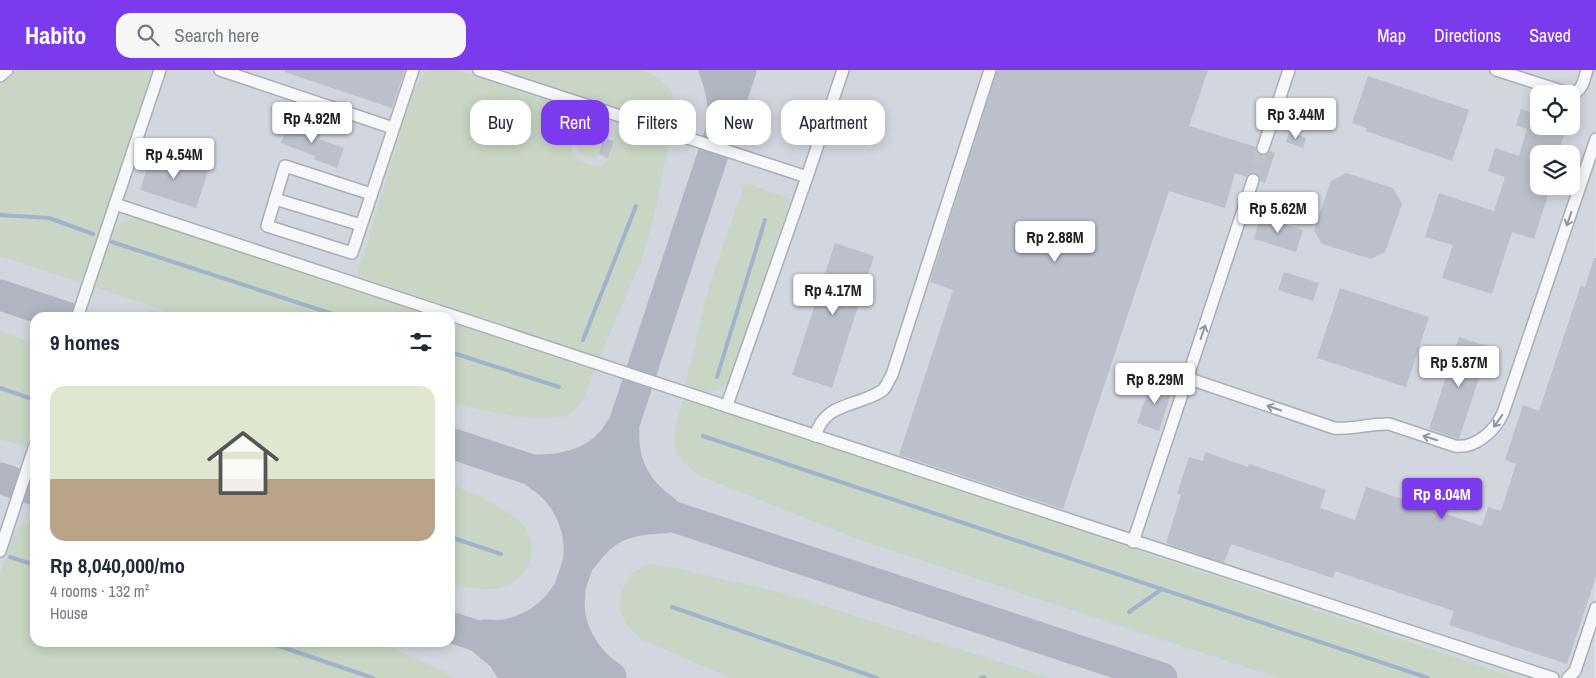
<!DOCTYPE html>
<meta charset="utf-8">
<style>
:root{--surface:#fff;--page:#f6f6f7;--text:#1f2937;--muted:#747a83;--line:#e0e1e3;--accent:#7c3aed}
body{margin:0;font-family:"Archivo Narrow",sans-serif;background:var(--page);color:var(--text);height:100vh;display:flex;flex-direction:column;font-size:19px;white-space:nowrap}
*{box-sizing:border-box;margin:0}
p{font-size:16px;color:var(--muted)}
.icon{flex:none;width:28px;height:28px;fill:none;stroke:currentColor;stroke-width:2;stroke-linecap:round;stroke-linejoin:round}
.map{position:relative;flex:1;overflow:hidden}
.sheet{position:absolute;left:30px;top:242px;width:425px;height:335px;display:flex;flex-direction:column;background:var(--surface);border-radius:15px;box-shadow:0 2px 12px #0003}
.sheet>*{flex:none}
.guide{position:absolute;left:470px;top:30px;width:475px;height:45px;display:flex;gap:10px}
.fabs{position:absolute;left:1530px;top:15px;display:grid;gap:10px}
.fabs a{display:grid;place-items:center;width:50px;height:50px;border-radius:10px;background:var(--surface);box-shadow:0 2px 12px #0003;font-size:25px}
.price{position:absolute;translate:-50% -42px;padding:0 11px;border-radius:5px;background:#fff;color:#222;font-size:16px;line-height:32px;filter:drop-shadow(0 1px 2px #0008)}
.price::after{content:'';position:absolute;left:50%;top:30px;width:15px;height:11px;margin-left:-8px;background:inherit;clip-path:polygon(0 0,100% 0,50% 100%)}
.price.active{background:var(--accent);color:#fff}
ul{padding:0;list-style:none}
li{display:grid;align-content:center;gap:10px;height:265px;padding:0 20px}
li+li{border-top:1px solid var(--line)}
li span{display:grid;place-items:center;height:155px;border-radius:15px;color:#555}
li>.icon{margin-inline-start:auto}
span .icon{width:90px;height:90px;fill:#fffc;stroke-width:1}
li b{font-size:21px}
h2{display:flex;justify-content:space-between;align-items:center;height:60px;padding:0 20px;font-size:21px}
.chip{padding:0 18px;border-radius:15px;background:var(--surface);box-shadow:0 2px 12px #0003;font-size:18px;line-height:45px}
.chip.active{background:var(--accent);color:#fff}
header{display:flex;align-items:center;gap:30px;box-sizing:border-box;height:70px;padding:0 25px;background:var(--accent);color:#fff}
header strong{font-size:24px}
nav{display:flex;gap:28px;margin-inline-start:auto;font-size:18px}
.search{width:350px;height:45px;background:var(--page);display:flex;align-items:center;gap:12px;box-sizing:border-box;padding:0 18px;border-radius:15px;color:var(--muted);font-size:19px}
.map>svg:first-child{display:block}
.built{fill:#d2d6de;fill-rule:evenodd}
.green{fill:#c9d6c5}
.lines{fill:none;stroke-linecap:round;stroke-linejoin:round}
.stream{stroke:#9fb4cc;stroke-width:4}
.taxiway{stroke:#b0b6c1;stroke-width:31}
.building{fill:#bbc0ca}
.minor-tunnel{stroke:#bfc3cb;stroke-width:11;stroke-dasharray:11 5.5;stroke-linecap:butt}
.minor-casing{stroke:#a9aeb7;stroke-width:14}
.minor{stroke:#f7f8fa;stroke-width:11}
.oneway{stroke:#9196a0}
</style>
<header>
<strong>Habito</strong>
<div class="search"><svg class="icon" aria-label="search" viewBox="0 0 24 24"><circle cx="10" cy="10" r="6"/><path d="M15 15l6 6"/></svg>Search here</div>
<nav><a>Map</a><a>Directions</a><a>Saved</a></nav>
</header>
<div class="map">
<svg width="1596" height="608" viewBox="0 0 1596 608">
<rect width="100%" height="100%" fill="#e4e7ec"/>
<!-- built -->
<path class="built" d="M0 0H1596L1595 608H0ZM1539 24H1571V56H1539ZM1539 84H1571V116H1539ZM35 248H450V572H35Z"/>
<!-- green -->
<g class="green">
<polygon points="18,0 152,0 82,213 0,186 0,16"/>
<path d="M429 0H458L573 38C589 52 572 65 572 82 578 92 590 96 601 96 615 88 610 67 621 56H625L669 71 655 143 641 191 600 287 357 206 414 19 423 5Z"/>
<path d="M505 0H643C657 6 674 17 675 35 675 40 673 46 672 51L668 54Z"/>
<path d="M594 46H598L605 52 606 60 599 84 596 87C589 89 580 86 578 78L585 54Z"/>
<path d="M745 113 791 129 729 310C717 327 702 323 685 315L710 213Z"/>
<polygon points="130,149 140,149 436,247 184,247 95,217 111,164 115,157"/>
<path d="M450 252 595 300C589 315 584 334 571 343 550 358 475 339 450 333Z"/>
<polygon points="0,261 35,274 35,350 26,377 0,369"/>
<path d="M683 331 745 348 1516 608H1279L860 470 700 406C667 383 672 365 683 331Z"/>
<path d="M450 414C467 420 512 441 523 455 542 478 528 511 500 518 484 521 465 517 450 514Z"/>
<polygon points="24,453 35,456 35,572 380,573 441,600 453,608 0,608 0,503 15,460"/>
<polygon points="649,494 671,497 786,524 1050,608 730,608 641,569 626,554 619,537 622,519 632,503"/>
</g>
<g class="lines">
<!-- stream -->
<g class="stream">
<polyline points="0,145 49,148 93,164"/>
<polyline points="112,172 345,248"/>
<polyline points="583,270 636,136"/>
<polyline points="450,282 559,317"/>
<polyline points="717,307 765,150"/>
<polyline points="0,318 35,330"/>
<polyline points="703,366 1428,608"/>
<polyline points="450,467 501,484"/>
<polyline points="10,487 35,495"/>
<polyline points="672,537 877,608"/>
<polyline points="1129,542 1162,519"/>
<polyline points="267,572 373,608"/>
<polyline points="981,608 984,607"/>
</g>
<!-- taxiway -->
<g class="taxiway">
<path d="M714 0C721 15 723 29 724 47"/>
<polyline points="0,225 69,248"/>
<path d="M624 362C622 396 637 421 664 440"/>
<polyline points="450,373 1162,608"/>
<path d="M539 400C571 400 604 389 620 360"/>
<path d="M538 405C566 422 581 455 579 486"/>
<polyline points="0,408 35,420"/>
<path d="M583 487C605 456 626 449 664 448"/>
<path d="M570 524C565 557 585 590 611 607"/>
<polyline points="450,557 605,608"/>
<path d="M484 565C516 569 548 552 565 526"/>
<polyline points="483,570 502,586 516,608"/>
<polyline points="540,608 741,0"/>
</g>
</g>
<!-- building -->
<g class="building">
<polygon points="285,0 405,0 392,38 285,2"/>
<polygon points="997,0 1208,0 1189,56 1256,77 1257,83 1261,85 1265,85 1270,81 1275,83 1265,113 1260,111 1259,105 1255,103 1251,103 1246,107 1235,103 1225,138 1169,121 1063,439 899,385 953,220 930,212"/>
<polygon points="1368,6 1469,40 1452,91 1366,61 1367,58 1352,53"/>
<polygon points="1521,39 1539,44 1539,56 1567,56 1558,84 1539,84 1539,116 1548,116 1546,121 1549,122 1534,169 1512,162 1492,224 1442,208 1453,175 1425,167 1439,123 1494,141 1505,107 1488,101 1495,78 1519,86 1527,59 1516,55"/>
<polygon points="290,50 322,62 319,69 344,78 337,98 314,89 315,86 281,73"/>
<polygon points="1289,62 1306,68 1303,78 1286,72"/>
<polygon points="603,68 614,71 608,88 599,84"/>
<polygon points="152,83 208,101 196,138 140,120"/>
<polygon points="1346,103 1393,118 1402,134 1385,182 1371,189 1322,174 1314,160 1331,111"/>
<polygon points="1260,147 1303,160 1296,182 1254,169"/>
<polygon points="835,173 874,186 832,318 792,305"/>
<polygon points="1594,188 1596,188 1596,507 1567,594 1449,555 1454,541 1335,501 1333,508 1231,474 1224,493 1166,473 1181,425 1177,424 1189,387 1203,391 1205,382 1248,397 1249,394 1326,420 1320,438 1355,450 1366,417 1482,456 1488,437 1501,441 1516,394 1505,390 1523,335 1539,341 1581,215 1585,217"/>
<polygon points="1284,202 1319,213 1313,231 1278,220"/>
<polygon points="1340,218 1429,247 1406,317 1317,288"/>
<polygon points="1459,267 1489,277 1459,369 1429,359"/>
<polygon points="1152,310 1173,317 1159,361 1137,353"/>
</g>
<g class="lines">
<!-- minor-tunnel -->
<polyline class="minor-tunnel" points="1253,110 1263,78"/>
<defs>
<g id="minor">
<polyline points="220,0 393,58"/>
<polyline points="479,0 807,107 843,0"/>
<path d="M1496 0 1571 24C1582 22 1584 10 1587 0"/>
<polyline points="0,6 7,0"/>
<polyline points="1263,78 1289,0"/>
<polyline points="371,124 285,96 267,156 352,183 413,0"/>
<polyline points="275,129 361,155"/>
<path d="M115 134C594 292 1073 452 1553 608"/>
<polyline points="77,248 160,0"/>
<path d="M1187 308 1334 358C1353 360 1370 353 1389 354L1455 376C1475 379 1495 361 1503 343L1596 69"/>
<polyline points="727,335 807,107"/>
<path d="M815 366C824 338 842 338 867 328 872 326 880 323 884 319 887 315 889 309 892 305L990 0"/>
<polyline points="1133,472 1253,110"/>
<polyline points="0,481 35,375"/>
<polyline points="1568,608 1575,601 1596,538"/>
</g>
</defs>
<!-- minor casing -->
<use href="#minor" class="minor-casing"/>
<!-- minor -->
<use href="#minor" class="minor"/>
</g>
<!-- one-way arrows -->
<defs><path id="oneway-shaft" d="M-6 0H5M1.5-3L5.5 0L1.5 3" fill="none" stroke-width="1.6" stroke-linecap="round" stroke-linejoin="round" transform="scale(1.25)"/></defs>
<g class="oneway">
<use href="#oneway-shaft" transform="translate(1569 149) rotate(109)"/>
<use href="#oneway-shaft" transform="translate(1203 262) rotate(-71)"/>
<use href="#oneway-shaft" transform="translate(1274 338) rotate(-161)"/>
<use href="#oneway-shaft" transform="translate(1498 351) rotate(126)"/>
<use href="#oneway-shaft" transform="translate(1430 368) rotate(-162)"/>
</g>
</svg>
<div class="fabs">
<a><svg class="icon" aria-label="locate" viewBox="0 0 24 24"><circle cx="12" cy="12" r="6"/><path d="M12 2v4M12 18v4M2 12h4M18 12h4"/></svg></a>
<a><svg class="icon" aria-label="layers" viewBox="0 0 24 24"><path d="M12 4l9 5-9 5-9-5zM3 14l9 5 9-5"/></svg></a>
</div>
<b class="price" style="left:1296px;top:70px">Rp 3.44M</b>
<b class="price" style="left:312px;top:74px">Rp 4.92M</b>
<b class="price" style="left:174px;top:110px">Rp 4.54M</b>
<b class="price" style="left:1278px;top:164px">Rp 5.62M</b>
<b class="price" style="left:1055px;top:193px">Rp 2.88M</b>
<b class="price" style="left:833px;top:246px">Rp 4.17M</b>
<b class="price" style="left:1459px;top:318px">Rp 5.87M</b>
<b class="price" style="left:1155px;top:335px">Rp 8.29M</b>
<b class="price active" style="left:1442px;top:450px">Rp 8.04M</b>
<div class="guide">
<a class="chip">Buy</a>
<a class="chip active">Rent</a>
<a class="chip">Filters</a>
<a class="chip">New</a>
<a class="chip">Apartment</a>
</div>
<section class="sheet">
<h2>9 homes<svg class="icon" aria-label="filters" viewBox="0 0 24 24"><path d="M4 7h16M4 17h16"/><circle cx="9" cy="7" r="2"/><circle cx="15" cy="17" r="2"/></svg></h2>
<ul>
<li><span style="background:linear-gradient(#dfe7d0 60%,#b9a48a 0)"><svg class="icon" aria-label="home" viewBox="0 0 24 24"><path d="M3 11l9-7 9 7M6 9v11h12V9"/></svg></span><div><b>Rp 8,040,000/mo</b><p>4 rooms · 132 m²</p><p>House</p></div></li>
</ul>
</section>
</div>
